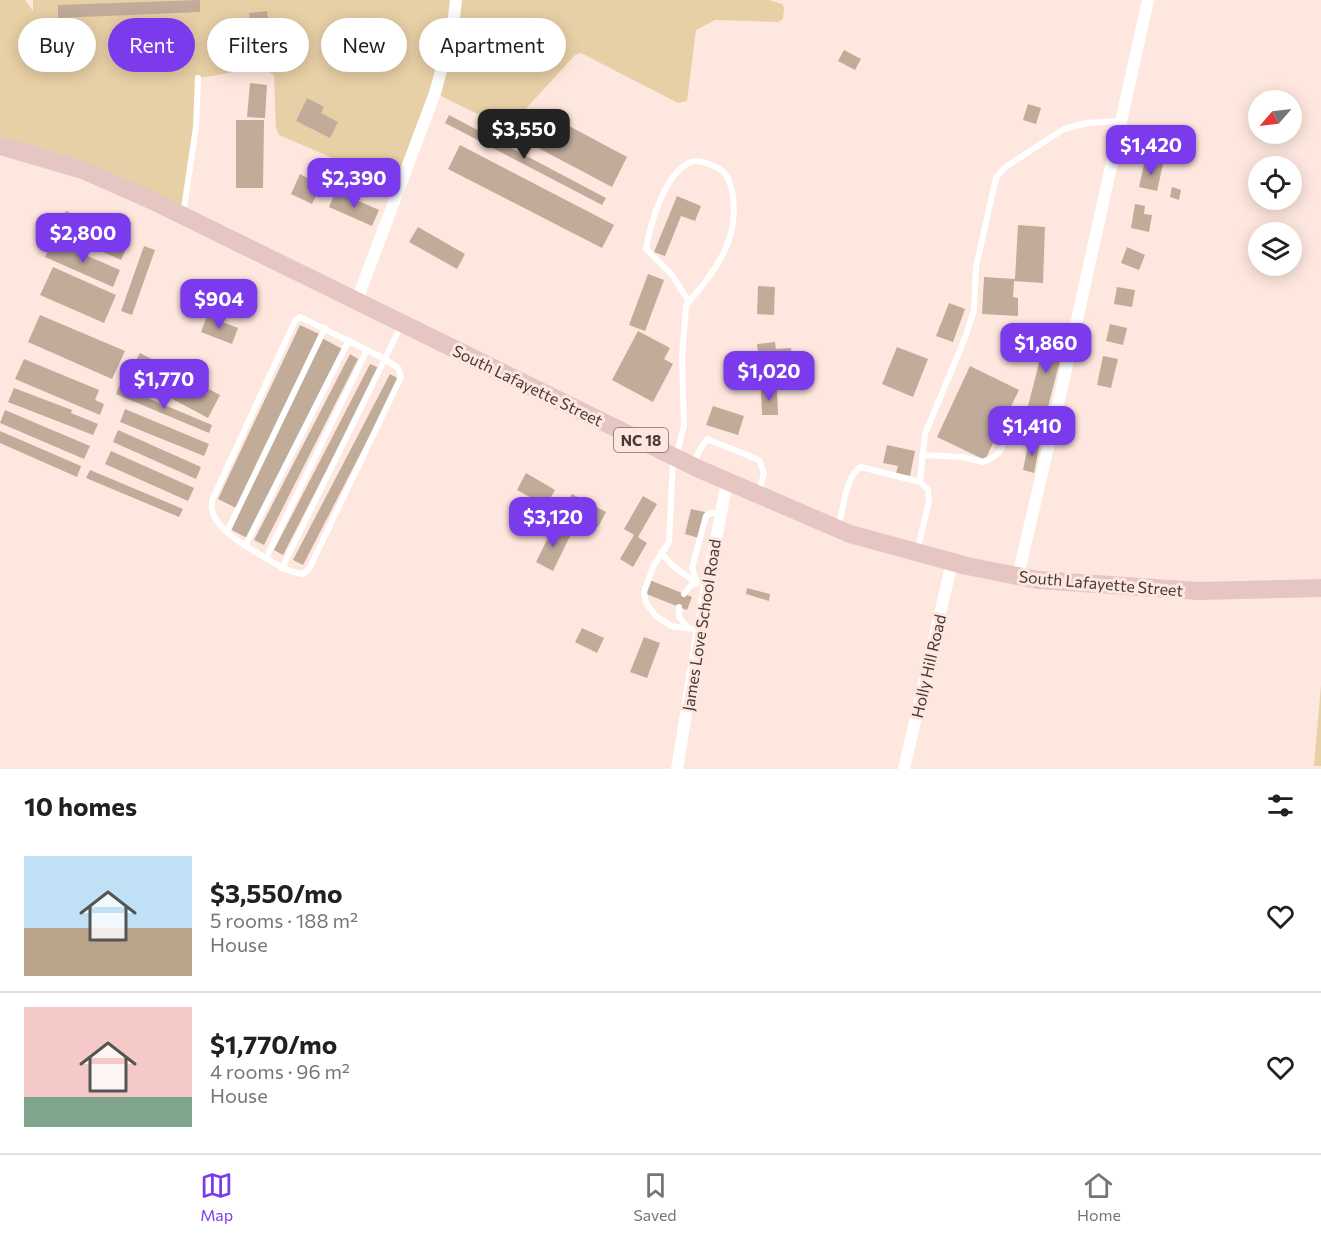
<!DOCTYPE html>
<meta charset="utf-8">
<style>
:root{--surface:#fff;--page:#f2f2f2;--text:#202124;--muted:#757577;--line:#e0e0e0;--accent:#7c3aed}
body{margin:0;font-family:Commissioner,sans-serif;background:var(--page);color:var(--text);height:100vh;display:flex;flex-direction:column;font-size:22px;white-space:nowrap}
*{box-sizing:border-box;margin:0}
p{font-size:20px;color:var(--muted)}
.icon{flex:none;width:33px;height:33px;fill:none;stroke:currentColor;stroke-width:2;stroke-linecap:round;stroke-linejoin:round}
.map{position:relative;height:769px;overflow:hidden}
.sheet{display:flex;flex-direction:column;background:var(--surface);flex:1}
.sheet>*{flex:none}
.hud{position:absolute;left:18px;top:18px;width:600px;height:54px;display:flex;gap:12px}
.needle{width:39px;rotate:242deg}
.controls{position:absolute;left:1248px;top:90px;display:grid;gap:12px}
.controls a{display:grid;place-items:center;width:54px;height:54px;border-radius:50%;background:var(--surface);box-shadow:0 3px 15px #0003;font-size:30px}
.price{position:absolute;translate:-50% -51px;padding:0 14px;border-radius:12px;background:var(--accent);color:#fff;font-size:20px;line-height:39px;filter:drop-shadow(0 2px 3px #0008)}
.price::after{content:'';position:absolute;left:50%;top:36px;width:18px;height:14px;margin-left:-9px;background:inherit;clip-path:polygon(0 0,100% 0,50% 100%)}
.price.active{background:#222;color:#fff}
ul{padding:0;list-style:none}
li{display:flex;align-items:center;gap:18px;height:150px;padding:0 24px}
li+li{border-top:2px solid var(--line)}
li span{display:grid;place-items:center;flex:none;width:168px;height:120px;border-radius:0px;color:#555}
li>.icon{margin-inline-start:auto}
span .icon{width:72px;height:72px;fill:#fffc;stroke-width:1}
li b{font-size:26px}
h2{display:flex;justify-content:space-between;align-items:center;height:72px;padding:0 24px;font-size:26px}
.tag{padding:0 21px;border-radius:27px;background:var(--surface);box-shadow:0 3px 15px #0003;font-size:21px;line-height:54px}
.tag.active{background:var(--accent);color:#fff}
.dock{display:flex;justify-content:space-around;align-items:center;height:84px;border-top:2px solid var(--line);background:var(--surface);font-size:16px;color:var(--muted)}
.dock a{display:grid;justify-items:center;gap:3px}
.dock .active{color:var(--accent)}
.map>svg:first-child{display:block}
.green{fill:#e8d0a6}
.building{fill:#c1ac9a}
.lines{fill:none;stroke-linecap:round;stroke-linejoin:round}
.lane{stroke:#fff;stroke-width:6}
.street{stroke:#fff;stroke-width:12}
.primary{stroke:#e5c6c3;stroke-width:18}
.labels{text-anchor:middle;dominant-baseline:central;stroke-width:6;stroke-linejoin:round;paint-order:stroke}
.shield{fill:#fee7de;stroke:#7c6e68;stroke-width:1.5}
.shield-label{font-size:15px;font-weight:bold;fill:#453a36}
.street-label{font-size:16px;fill:#453a36;stroke:#fee7de}
</style>
<div class="map">
<svg width="1321" height="769" viewBox="0 0 1321 769">
<rect width="100%" height="100%" fill="#fee7de"/>
<!-- green -->
<g class="green">
<polygon points="0,0 25,0 33,11 33,0 769,0 782,4 784,8 783,19 778,22 715,20 696,30 687,101 678,103 581,53 575,55 513,123 496,123 435,93 400,187 279,135 276,128 274,76 265,67 199,78 196,127 183,215 0,146"/>
<polygon points="1321,685 1321,766 1314,766"/>
</g>
<!-- building -->
<g class="building">
<polygon points="200,0 200,12 58,18 58,5"/>
<polygon points="267,11 268,20 250,22 249,13"/>
<polygon points="268,35 269,58 256,59 255,36"/>
<polygon points="844,50 861,59 855,70 838,61"/>
<polygon points="250,83 267,85 265,118 247,117"/>
<polygon points="307,98 324,107 321,113 338,122 330,138 296,121"/>
<polygon points="1028,104 1041,108 1036,124 1023,120"/>
<polygon points="541,111 627,157 612,187 525,141"/>
<polygon points="449,115 606,198 602,205 445,123"/>
<polygon points="236,120 264,120 263,188 236,188"/>
<polygon points="460,145 614,225 602,248 448,169"/>
<polygon points="1145,160 1163,164 1157,191 1139,187"/>
<polygon points="300,174 309,179 308,182 320,188 312,204 291,194"/>
<polygon points="1172,187 1181,190 1179,200 1170,197"/>
<polygon points="336,191 379,210 372,226 329,207"/>
<polygon points="677,196 701,206 695,221 681,216 665,256 654,252"/>
<polygon points="1135,204 1145,206 1144,214 1152,215 1149,232 1131,228"/>
<polygon points="66,211 130,240 121,260 57,231"/>
<polygon points="1018,225 1045,227 1043,283 1014,281 1013,297 1018,298 1018,316 982,314 984,277 1015,279"/>
<polygon points="418,227 465,254 457,269 409,242"/>
<polygon points="53,241 120,270 113,287 45,257"/>
<polygon points="144,246 155,250 132,315 121,311"/>
<polygon points="1127,247 1145,255 1139,270 1121,263"/>
<polygon points="53,267 116,295 104,323 40,295"/>
<polygon points="648,274 664,280 645,331 629,325"/>
<polygon points="758,286 775,287 774,315 757,314"/>
<polygon points="1117,287 1135,290 1132,307 1114,304"/>
<polygon points="949,303 965,309 953,342 936,336"/>
<polygon points="40,315 125,351 112,379 28,342"/>
<polygon points="207,316 238,328 232,344 201,332"/>
<polygon points="1110,324 1127,328 1123,345 1106,341"/>
<polygon points="300,325 319,334 236,508 218,499"/>
<polygon points="638,331 670,348 664,359 673,364 653,402 612,380"/>
<polygon points="1046,336 1065,341 1047,411 1028,406"/>
<polygon points="322,338 342,349 247,538 230,529"/>
<polygon points="775,342 776,349 791,348 793,371 760,373 757,344"/>
<polygon points="897,347 928,359 913,397 882,384"/>
<polygon points="140,353 220,395 208,418 128,375"/>
<polygon points="350,354 358,359 264,545 254,540"/>
<polygon points="1103,356 1118,359 1111,388 1097,385"/>
<polygon points="24,359 99,390 95,400 104,404 100,415 15,379"/>
<polygon points="370,364 379,368 283,555 274,550"/>
<polygon points="970,366 1019,390 985,460 937,437"/>
<polygon points="390,374 399,379 303,565 293,560"/>
<polygon points="119,386 212,425 209,433 116,394"/>
<polygon points="14,388 72,410 71,413 98,424 93,435 8,402"/>
<polygon points="761,389 777,389 778,415 762,415"/>
<polygon points="713,406 744,416 738,435 706,425"/>
<polygon points="125,409 209,444 204,456 120,422"/>
<polygon points="5,410 90,446 84,459 0,423"/>
<polygon points="118,430 201,467 196,479 113,442"/>
<polygon points="0,431 81,466 77,477 0,443"/>
<polygon points="1029,441 1040,443 1034,473 1023,470"/>
<polygon points="887,445 915,451 910,476 896,473 898,466 883,463"/>
<polygon points="111,451 194,488 188,501 105,464"/>
<polygon points="90,470 183,509 179,517 86,478"/>
<polygon points="526,473 555,490 546,506 517,490"/>
<polygon points="572,494 606,512 598,527 564,509"/>
<polygon points="643,496 657,504 638,537 647,543 633,567 620,559 634,535 624,529"/>
<polygon points="691,509 705,512 699,538 685,534"/>
<polygon points="554,526 571,534 553,571 536,562"/>
<polygon points="647,579 692,597 687,610 641,592"/>
<polygon points="747,588 770,594 769,601 746,594"/>
<polygon points="582,628 604,638 597,653 575,642"/>
<polygon points="644,637 660,643 647,678 630,672"/>
</g>
<g class="lines">
<!-- lane -->
<g class="lane">
<polyline points="183,215 196,127 198,78"/>
<path d="M300 317 385 359 398 368 401 377 309 569 303 574C289 573 276 564 264 557 246 546 204 525 213 498L295 321Z"/>
<path d="M677 454 684 425 682 358 686 306 689 302C703 285 719 266 727 245 735 227 737 195 727 177 725 171 715 166 709 164 704 162 697 160 691 162 665 172 650 224 646 249L672 275 689 302"/>
<path d="M922 455 963 457 983 462C989 459 996 457 1000 451 1009 436 1008 418 1024 409L1055 418"/>
<polyline points="673,460 669,542 654,565 644,592 646,603 656,616 671,626 700,630"/>
<polyline points="694,464 698,453 707,439 759,460 764,473 759,492"/>
<path d="M839 525C843 509 846 475 861 467L920 482"/>
<polyline points="227,532 325,328"/>
<polyline points="245,546 349,340"/>
<polyline points="917,551 929,502 928,490 920,482 925,434 965,338 974,310 976,267 996,178 1004,168 1064,129 1086,123 1121,121"/>
<polyline points="661,553 674,567 697,583"/>
<polyline points="266,558 367,350"/>
<polyline points="282,568 401,326"/>
<polyline points="697,583 692,568 706,516 710,513 721,513"/>
<polyline points="684,594 690,586 697,583"/>
<polyline points="679,607 679,617 687,627"/>
</g>
<!-- street -->
<g class="street">
<polyline points="357,300 435,93 453,26 456,0"/>
<polyline points="1018,576 1063,383 1148,0"/>
<polyline points="677,769 707,585 727,482"/>
<polyline points="904,769 952,562"/>
</g>
<!-- primary -->
<polyline class="primary" points="0,146 83,170 153,201 699,469 850,534 967,566 1038,580 1198,591 1321,588"/>
</g>
<g class="labels">
<!-- shield labels -->
<rect class="shield" x="614" y="428" width="54" height="24" rx="4.5"/>
<g class="shield-label">
<text x="641" y="440">NC 18</text>
</g>
<!-- street labels -->
<g class="street-label">
<text transform="translate(528 385) rotate(26)">South Lafayette Street</text>
<text transform="translate(1101 583) rotate(5)">South Lafayette Street</text>
<text transform="translate(701 625) rotate(-81)">James Love School Road</text>
<text transform="translate(928 666) rotate(-77)">Holly Hill Road</text>
</g>
</g>
</svg>
<div class="controls">
<a><svg class="needle" viewBox="-14 -14 28 28"><path d="M0-13l5 13h-10z" fill="#e53935"/><path d="M0 13l5-13h-10z" fill="#757577"/></svg></a>
<a><svg class="icon" aria-label="locate" viewBox="0 0 24 24"><circle cx="12" cy="12" r="6"/><path d="M12 2v4M12 18v4M2 12h4M18 12h4"/></svg></a>
<a><svg class="icon" aria-label="layers" viewBox="0 0 24 24"><path d="M12 4l9 5-9 5-9-5zM3 14l9 5 9-5"/></svg></a>
</div>
<b class="price active" style="left:524px;top:160px">$3,550</b>
<b class="price" style="left:1151px;top:176px">$1,420</b>
<b class="price" style="left:354px;top:209px">$2,390</b>
<b class="price" style="left:83px;top:264px">$2,800</b>
<b class="price" style="left:219px;top:330px">$904</b>
<b class="price" style="left:1046px;top:374px">$1,860</b>
<b class="price" style="left:769px;top:402px">$1,020</b>
<b class="price" style="left:164px;top:410px">$1,770</b>
<b class="price" style="left:1032px;top:457px">$1,410</b>
<b class="price" style="left:553px;top:548px">$3,120</b>
<div class="hud">
<a class="tag">Buy</a>
<a class="tag active">Rent</a>
<a class="tag">Filters</a>
<a class="tag">New</a>
<a class="tag">Apartment</a>
</div>
</div>
<section class="sheet">
<h2>10 homes<svg class="icon" aria-label="filters" viewBox="0 0 24 24"><path d="M4 7h16M4 17h16"/><circle cx="9" cy="7" r="2"/><circle cx="15" cy="17" r="2"/></svg></h2>
<ul>
<li><span style="background:linear-gradient(#bfe0f5 60%,#b9a48a 0)"><svg class="icon" aria-label="home" viewBox="0 0 24 24"><path d="M3 11l9-7 9 7M6 9v11h12V9"/></svg></span><div><b>$3,550/mo</b><p>5 rooms · 188 m²</p><p>House</p></div><svg class="icon" aria-label="heart" viewBox="0 0 24 24"><path d="M12 20l-8-8c-3-5 5-10 8-4 3-6 11-1 8 4z"/></svg></li>
<li><span style="background:linear-gradient(#f6c9c9 75%,#7fa58c 0)"><svg class="icon" aria-label="home" viewBox="0 0 24 24"><path d="M3 11l9-7 9 7M6 9v11h12V9"/></svg></span><div><b>$1,770/mo</b><p>4 rooms · 96 m²</p><p>House</p></div><svg class="icon" aria-label="heart" viewBox="0 0 24 24"><path d="M12 20l-8-8c-3-5 5-10 8-4 3-6 11-1 8 4z"/></svg></li>
</ul>
</section>
<nav class="dock">
<a class="active"><svg class="icon" aria-label="map" viewBox="0 0 24 24"><path d="M3 6l6-2 6 2 6-2v14l-6 2-6-2-6 2zM9 4v14M15 6v14"/></svg>Map</a>
<a><svg class="icon" aria-label="saved" viewBox="0 0 24 24"><path d="M7 4h10v16l-5-4-5 4z"/></svg>Saved</a>
<a><svg class="icon" aria-label="home" viewBox="0 0 24 24"><path d="M3 11l9-7 9 7M6 9v11h12V9"/></svg>Home</a>
</nav>
